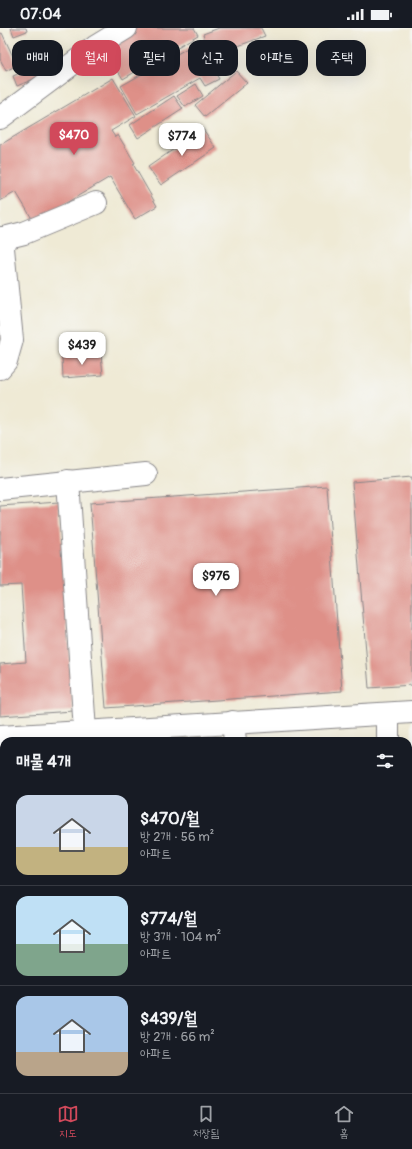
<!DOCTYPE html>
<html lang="ko">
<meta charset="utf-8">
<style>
:root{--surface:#171b24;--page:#242831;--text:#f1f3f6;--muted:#9ea1a6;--line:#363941;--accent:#d1495b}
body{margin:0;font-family:Pangolin,"Poor Story",sans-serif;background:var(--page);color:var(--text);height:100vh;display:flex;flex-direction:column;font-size:15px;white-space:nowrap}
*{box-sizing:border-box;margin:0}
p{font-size:13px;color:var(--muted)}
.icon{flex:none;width:22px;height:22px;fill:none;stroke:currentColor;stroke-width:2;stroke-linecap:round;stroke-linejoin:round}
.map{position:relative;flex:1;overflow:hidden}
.panel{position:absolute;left:0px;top:709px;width:412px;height:356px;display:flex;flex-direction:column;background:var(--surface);border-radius:12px 12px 0 0;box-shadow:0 4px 16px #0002}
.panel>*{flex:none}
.banner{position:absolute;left:12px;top:12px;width:388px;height:36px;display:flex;gap:8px}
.price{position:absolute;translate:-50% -34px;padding:0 9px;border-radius:8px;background:#fff;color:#222;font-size:13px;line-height:26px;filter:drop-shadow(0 1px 2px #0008)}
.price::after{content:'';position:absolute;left:50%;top:24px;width:12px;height:9px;margin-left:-6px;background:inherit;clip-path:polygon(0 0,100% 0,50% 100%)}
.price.current{background:var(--accent);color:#fff}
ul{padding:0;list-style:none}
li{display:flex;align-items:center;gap:12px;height:100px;padding:0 16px}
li+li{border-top:1px solid var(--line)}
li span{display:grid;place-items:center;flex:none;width:112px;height:80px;border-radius:12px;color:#555}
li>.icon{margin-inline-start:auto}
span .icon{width:48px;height:48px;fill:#fffc;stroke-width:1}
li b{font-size:17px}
h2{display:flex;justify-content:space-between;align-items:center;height:48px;padding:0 16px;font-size:17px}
.chip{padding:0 14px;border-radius:12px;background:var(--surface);box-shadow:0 4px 16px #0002;font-size:14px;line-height:36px}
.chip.current{background:var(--accent);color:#fff}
.status{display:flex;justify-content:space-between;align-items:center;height:28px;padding:0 20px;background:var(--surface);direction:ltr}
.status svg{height:11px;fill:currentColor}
.tab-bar{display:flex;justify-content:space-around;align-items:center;height:56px;border-top:1px solid var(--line);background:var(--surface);font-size:11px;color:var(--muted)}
.tab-bar a{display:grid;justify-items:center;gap:2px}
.tab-bar .current{color:var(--accent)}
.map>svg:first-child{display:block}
.water{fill:#43b4ba;stroke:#326b7a}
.building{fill:#de9088}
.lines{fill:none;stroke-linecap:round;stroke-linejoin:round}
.minor-casing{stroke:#888688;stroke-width:24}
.major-casing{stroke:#888688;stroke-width:24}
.minor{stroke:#fff;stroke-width:22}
.major{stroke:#f5c16b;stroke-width:22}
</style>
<div class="status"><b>07:04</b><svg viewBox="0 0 49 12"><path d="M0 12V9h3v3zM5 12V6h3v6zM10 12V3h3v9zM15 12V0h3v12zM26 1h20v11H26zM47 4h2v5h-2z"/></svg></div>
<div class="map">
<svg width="412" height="1065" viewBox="0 0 412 1065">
<rect width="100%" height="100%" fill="#f6f6f2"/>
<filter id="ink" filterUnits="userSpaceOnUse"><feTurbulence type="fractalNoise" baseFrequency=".025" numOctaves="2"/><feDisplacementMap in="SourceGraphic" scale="8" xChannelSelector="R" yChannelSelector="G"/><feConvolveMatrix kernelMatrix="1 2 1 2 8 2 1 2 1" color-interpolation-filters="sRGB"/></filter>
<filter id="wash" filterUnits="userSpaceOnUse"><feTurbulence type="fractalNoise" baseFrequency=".012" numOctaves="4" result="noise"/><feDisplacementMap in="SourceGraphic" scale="16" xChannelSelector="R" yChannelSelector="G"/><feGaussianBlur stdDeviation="0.9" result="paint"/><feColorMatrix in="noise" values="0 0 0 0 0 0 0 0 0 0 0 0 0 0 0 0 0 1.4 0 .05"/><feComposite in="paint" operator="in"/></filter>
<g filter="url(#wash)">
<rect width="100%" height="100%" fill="#efead5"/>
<!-- water -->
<g class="water">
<rect x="0" y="982" width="4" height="59"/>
<polygon points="408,997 412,997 412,1065 162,1065 155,1061 408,1061"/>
</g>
<g id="blocks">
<!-- building -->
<g class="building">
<polygon points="11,0 26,0 27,3 14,8"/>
<polygon points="133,0 194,0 198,7 123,51 103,18"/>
<polygon points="219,0 261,0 265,8 211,28 203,6"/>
<polygon points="2,5 17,37 6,43 0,31 0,6"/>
<polygon points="198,14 219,51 205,58 200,50 137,86 121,58"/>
<polygon points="33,16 39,31 27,36 21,21"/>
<polygon points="37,38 41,48 17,58 13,48"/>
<polygon points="236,43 247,55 205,89 195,77"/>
<polygon points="113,50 136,88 111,103 115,109 118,107 135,135 133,136 157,178 135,191 110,149 34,194 16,164 0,173 0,117"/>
<polygon points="196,56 203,68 185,79 177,68"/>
<polygon points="174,68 183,81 138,110 130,97"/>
<polygon points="203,101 216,120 161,157 148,139"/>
<polygon points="101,326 103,347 63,350 62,329"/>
<polygon points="412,449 412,657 369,660 352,454"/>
<polygon points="327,458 342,663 106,680 90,475"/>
<polygon points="59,474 73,683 0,688 0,636 26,634 21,557 0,558 0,478"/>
<polygon points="0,740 4,740 4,778 0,779"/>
</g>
</g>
</g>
<g filter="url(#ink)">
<use href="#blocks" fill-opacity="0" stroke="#888688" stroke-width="1"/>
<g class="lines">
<defs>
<g id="minor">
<polyline points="0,90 95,19 126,0"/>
<polyline points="0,211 24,205 96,175"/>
<polyline points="0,340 6,333 12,312 2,210"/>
<polyline points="68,453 85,703"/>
<polyline points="0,461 146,446"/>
<polyline points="233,694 235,713"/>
<polyline points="0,709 412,684"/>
<polyline points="388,713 388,686"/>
<polyline points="408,821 412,821"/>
</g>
<g id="major">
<polyline points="0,866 4,867"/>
<polyline points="408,867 412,867"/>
</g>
</defs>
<!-- minor casing -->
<use href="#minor" class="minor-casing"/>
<!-- major casing -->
<use href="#major" class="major-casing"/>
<!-- minor -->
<use href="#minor" class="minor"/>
<!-- major -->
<use href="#major" class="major"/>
</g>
</g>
</svg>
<b class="price current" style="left:74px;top:128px">$470</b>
<b class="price" style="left:182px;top:129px">$774</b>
<b class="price" style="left:82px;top:338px">$439</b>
<b class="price" style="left:216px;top:569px">$976</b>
<div class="banner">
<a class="chip">매매</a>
<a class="chip current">월세</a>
<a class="chip">필터</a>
<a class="chip">신규</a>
<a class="chip">아파트</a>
<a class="chip">주택</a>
</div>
<section class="panel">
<h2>매물 4개<svg class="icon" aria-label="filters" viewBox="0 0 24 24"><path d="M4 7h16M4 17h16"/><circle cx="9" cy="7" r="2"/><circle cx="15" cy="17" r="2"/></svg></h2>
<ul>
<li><span style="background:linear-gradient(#c9d6e8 65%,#c2b280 0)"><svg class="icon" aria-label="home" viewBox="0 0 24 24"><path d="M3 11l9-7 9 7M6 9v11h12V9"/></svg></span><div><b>$470/월</b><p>방 2개 · 56 m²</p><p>아파트</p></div></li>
<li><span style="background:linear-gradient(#bfe0f5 60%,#7fa58c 0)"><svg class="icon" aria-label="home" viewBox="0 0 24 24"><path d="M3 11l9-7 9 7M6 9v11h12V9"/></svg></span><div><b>$774/월</b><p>방 3개 · 104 m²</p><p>아파트</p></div></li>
<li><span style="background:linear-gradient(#a9c7e8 70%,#b9a48a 0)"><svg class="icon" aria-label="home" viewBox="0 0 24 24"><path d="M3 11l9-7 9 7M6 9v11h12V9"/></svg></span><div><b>$439/월</b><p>방 2개 · 66 m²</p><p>아파트</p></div></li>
</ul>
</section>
</div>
<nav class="tab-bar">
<a class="current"><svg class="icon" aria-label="map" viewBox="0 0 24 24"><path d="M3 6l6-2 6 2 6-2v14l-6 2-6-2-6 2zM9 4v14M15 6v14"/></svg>지도</a>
<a><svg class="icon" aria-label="saved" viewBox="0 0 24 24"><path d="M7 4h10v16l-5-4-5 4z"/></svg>저장됨</a>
<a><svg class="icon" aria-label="home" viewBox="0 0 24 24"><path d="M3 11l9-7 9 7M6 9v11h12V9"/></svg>홈</a>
</nav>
